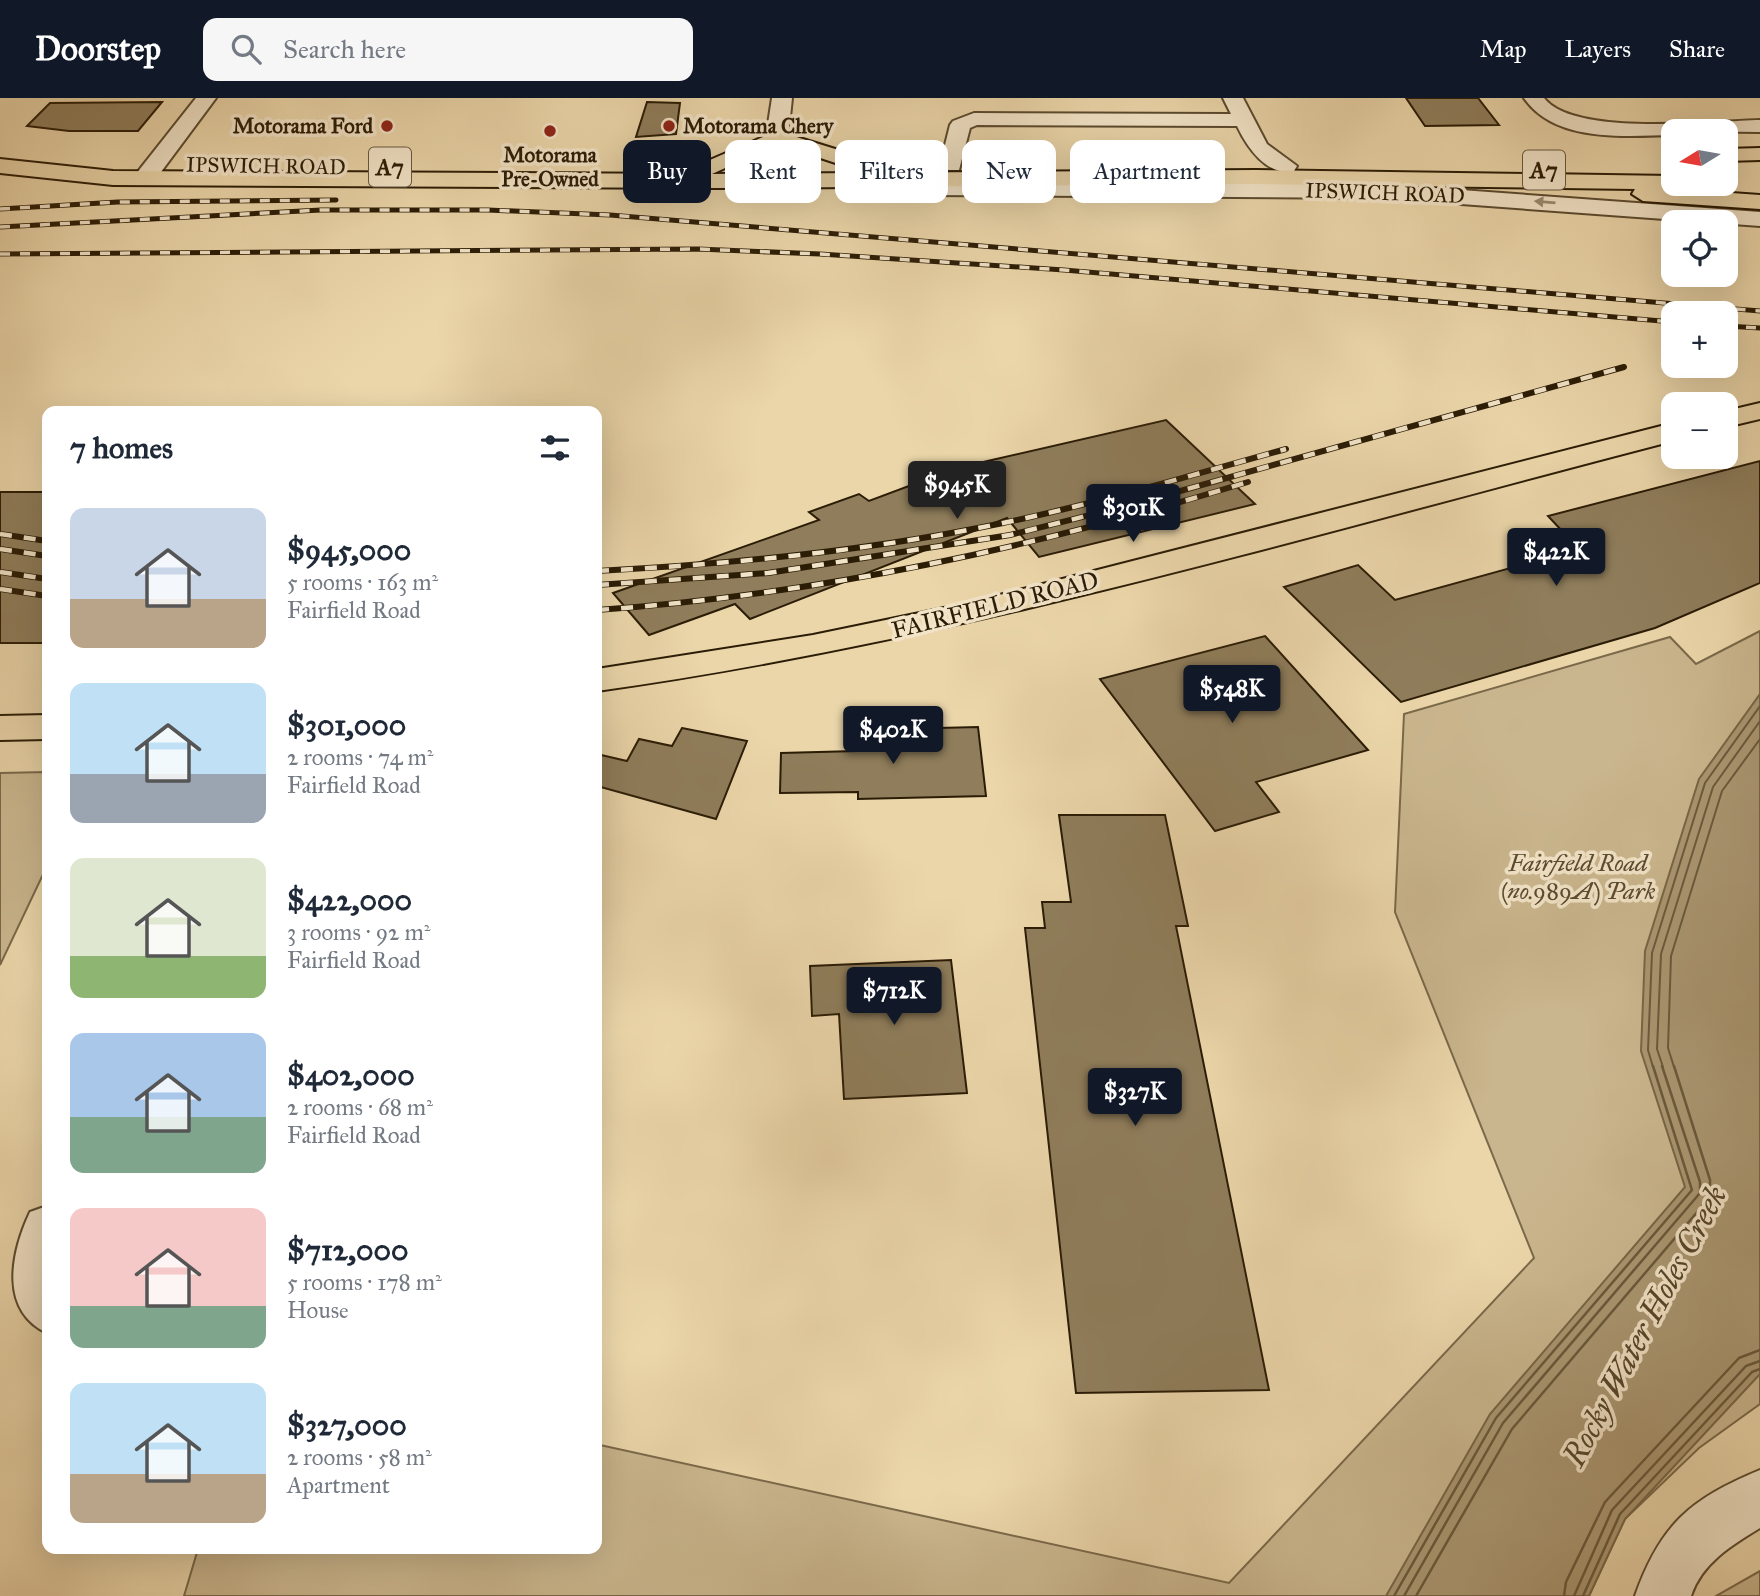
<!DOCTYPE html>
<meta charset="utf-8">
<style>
:root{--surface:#fff;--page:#f6f6f7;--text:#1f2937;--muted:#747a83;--accent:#111827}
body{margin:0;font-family:"IM FELL Great Primer",serif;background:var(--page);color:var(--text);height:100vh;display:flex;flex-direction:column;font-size:26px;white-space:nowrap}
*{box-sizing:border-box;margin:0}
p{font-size:23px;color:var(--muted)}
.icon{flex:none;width:38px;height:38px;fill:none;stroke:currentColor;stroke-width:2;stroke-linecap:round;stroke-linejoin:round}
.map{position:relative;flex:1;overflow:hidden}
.details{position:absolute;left:42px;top:308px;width:560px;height:1148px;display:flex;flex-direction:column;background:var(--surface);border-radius:14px;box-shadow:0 7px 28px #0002}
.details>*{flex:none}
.guide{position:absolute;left:623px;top:42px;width:665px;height:63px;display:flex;gap:14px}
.needle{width:46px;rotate:259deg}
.fabs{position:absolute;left:1661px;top:21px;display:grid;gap:14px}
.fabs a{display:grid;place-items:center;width:77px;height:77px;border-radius:14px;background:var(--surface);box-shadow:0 7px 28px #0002;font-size:35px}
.price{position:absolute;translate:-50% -60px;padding:0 16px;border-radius:7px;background:var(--accent);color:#fff;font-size:23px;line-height:46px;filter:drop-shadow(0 2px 4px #0008)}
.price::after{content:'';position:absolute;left:50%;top:42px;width:21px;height:16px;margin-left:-10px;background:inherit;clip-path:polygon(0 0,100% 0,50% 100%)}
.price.current{background:#222;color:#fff}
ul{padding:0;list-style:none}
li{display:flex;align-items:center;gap:21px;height:175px;padding:0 28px}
li span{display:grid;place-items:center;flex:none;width:196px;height:140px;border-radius:14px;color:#555}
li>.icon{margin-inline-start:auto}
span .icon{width:84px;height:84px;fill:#fffc;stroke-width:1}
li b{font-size:30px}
h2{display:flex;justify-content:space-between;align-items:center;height:84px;padding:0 28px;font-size:30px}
.tag{padding:0 24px;border-radius:14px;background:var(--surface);box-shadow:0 7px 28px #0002;font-size:24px;line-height:63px}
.tag.current{background:var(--accent);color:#fff}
header{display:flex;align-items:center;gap:42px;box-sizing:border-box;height:98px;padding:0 35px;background:var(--accent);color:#fff}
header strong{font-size:33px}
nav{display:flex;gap:38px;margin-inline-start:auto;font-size:24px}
.search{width:490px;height:63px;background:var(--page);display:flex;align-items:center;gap:18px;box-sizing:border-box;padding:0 24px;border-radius:14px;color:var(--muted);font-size:26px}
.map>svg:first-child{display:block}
.green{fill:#cab68e;stroke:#7a694a;stroke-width:2}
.water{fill:#aa9772;stroke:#776647;stroke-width:2}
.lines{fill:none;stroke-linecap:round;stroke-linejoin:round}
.shore-far1{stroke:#6a5a3c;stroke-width:2}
.shore{stroke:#6a5a3c;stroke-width:2.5}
.building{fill:#8f7d5b;stroke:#2b1c06;stroke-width:2}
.minor-casing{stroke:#5b4a2f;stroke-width:4}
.major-casing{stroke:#2b1c06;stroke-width:4}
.highway-casing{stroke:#2b1c06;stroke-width:4}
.minor{fill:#f2e4c8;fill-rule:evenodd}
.major{fill:#ebd6aa;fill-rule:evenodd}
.highway{fill:#ebd6aa;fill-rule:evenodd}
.rail-far1-casing{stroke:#2b1c06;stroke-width:5}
.rail-casing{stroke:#2b1c06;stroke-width:6}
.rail-far1{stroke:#f2e4c8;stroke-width:3.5;stroke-dasharray:10;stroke-linecap:butt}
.rail{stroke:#f2e4c8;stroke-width:4.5;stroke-dasharray:12;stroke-linecap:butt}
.oneway{fill:#988a71}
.poi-dot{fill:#8f2418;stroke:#f2e4c8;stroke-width:2.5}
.labels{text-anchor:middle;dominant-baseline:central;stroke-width:7;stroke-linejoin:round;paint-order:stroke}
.far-poi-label{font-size:21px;font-weight:bold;fill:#2b1c06;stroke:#f2e4c8;text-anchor:end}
.far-street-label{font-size:21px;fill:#2b1c06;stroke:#f2e4c8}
.shield{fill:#f2e4c8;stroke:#675840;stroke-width:2}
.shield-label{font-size:23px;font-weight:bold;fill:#2b1c06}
.street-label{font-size:24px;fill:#2b1c06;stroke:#f2e4c8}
.park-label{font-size:24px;font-style:italic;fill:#5b4a2f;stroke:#f2e4c8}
.near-water-label{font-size:32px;font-style:italic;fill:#57472c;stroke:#f2e4c8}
</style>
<header>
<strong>Doorstep</strong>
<div class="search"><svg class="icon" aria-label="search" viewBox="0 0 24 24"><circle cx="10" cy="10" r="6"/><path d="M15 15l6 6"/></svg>Search here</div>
<nav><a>Map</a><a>Layers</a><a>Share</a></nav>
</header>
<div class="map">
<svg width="1760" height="1498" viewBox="0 0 1760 1498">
<rect width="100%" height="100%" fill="#ebd6aa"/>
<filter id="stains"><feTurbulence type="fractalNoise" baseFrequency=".00286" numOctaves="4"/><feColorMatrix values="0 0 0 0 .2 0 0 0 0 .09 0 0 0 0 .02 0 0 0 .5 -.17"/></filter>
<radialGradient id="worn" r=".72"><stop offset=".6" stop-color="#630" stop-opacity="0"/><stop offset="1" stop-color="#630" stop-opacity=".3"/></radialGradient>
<!-- green -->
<g class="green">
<polygon points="1760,533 1760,1306 1699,1350 1625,1421 1589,1498 184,1498 198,1451 597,1451 597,1347 600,1347 1229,1485 1534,1160 1395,814 1404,616 1670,539 1696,566"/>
<polygon points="47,674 47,768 0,867 0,675"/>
<polygon points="1760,1473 1760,1498 1716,1498"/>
</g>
<!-- water -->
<polygon class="water" points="1760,596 1760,1276 1625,1421 1589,1498 1386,1498 1490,1316 1685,1089 1641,953 1645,853 1699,681"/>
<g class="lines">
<!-- shore-far1 -->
<g class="shore-far1">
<polyline points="1653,969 1648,952 1652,855 1705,685 1760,608"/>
<polyline points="1663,969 1657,951 1661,856 1713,689 1760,623"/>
<polyline points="1674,969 1668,950 1671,858 1722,693 1760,641"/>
</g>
<!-- shore -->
<g class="shore">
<polyline points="1394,1498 1496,1320 1692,1092 1653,968"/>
<polyline points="1404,1498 1503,1325 1700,1095 1700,1084 1662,968"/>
<polyline points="1416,1498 1512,1331 1710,1099 1710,1082 1674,968"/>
<polyline points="1564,1498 1566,1484 1605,1404 1739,1260 1760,1252"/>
<polyline points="1574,1498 1612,1412 1746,1268 1760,1263"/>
<polyline points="1583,1498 1620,1416 1752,1274 1760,1271"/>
</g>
</g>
<!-- building -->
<g class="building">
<polygon points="1406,0 1478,0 1499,27 1425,28"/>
<polygon points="162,4 138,33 69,33 27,28 50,5"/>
<polygon points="647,4 680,5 676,36 636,39"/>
<polygon points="1166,322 1255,406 1039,459 1007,420 750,521 735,506 649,537 613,495 819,422 809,414 859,396 869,403 957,370"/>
<polygon points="1760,363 1760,485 1655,530 1401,604 1284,489 1358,467 1395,502 1579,451 1548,418"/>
<rect x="0" y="394" width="47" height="151"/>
<polygon points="1265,538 1368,652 1256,684 1279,714 1215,733 1100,581"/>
<polygon points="978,629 986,698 858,701 858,694 780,695 781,655 856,653 855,632"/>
<polygon points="682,630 747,643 716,721 597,688 597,656 627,663 639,641 672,648"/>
<polygon points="1059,717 1165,717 1188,828 1176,828 1269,1292 1076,1295 1025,830 1045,830 1042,804 1071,804"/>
<polygon points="951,862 967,995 844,1001 839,916 812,918 810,868"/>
</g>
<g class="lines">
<defs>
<g id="minor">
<polygon points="196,0 216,0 152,86 136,86 133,81 136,76"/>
<polygon points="772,0 792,0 788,39 789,83 778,90 767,83 766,39"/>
<path d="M1223 0H1243L1267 46 1297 68 1294 73C1267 79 1247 49 1237 28L977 27 970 30 959 72H943L940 67 950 27 953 23 974 15 1231 16Z"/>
<path d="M1524 0H1544C1574 39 1712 23 1760 22V34L1673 33V37C1624 38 1555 45 1524 0Z"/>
<polygon points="848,75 924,83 1379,86 1760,114 1760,128 1379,100 924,97 840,87 837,82"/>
<path d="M47 1108V1235C0 1213 10 1157 30 1114Z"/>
<path d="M1760 1372V1430C1732 1447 1702 1465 1691 1498H1635C1660 1427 1690 1401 1760 1372Z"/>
</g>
<g id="major">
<polygon points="1760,305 1760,321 1726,329 1726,313"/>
<path d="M1673 325V343C1317 435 962 542 597 593V571L813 537 968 505Z"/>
<polygon points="47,617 47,641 0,642 0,618"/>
</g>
<g id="highway">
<polygon points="777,33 874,63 877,68 866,75 778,46 712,76 1256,72 1673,78 1673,86 1684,86 1674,91 1760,97 1760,111 1643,103 1632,96 1635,91 1256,86 714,90 113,87 0,75 0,61 113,73 710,76 700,70 703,65"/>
<polygon points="1760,50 1760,62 1726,63 1726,51"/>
</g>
</defs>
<!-- minor casing -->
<use href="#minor" class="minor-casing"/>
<!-- major casing -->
<use href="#major" class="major-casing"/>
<!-- highway casing -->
<use href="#highway" class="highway-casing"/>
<!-- minor -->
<use href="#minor" class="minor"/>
<!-- major -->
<use href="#major" class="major"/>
<!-- highway -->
<use href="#highway" class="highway"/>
<defs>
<g id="rail-far1">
<polyline points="0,111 118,104 336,102"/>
<polyline points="0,129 321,112 488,112 610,117 1760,213"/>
<polyline points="0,156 698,151 820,156 1064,172 1673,224"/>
<polyline points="1726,228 1760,230"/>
</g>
<g id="rail">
<polyline points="0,436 47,443"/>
<polyline points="0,451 47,458"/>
<path d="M597 473C733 466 869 453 1003 425 1099 405 1192 377 1286 351"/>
<polyline points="0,474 47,481"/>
<polyline points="597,487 768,475 1010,437 1130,407 1624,269"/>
<polyline points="0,491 47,498"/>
<path d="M597 512C824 496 1031 450 1248 384"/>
</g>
</defs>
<!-- rail-far1 casing -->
<use href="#rail-far1" class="rail-far1-casing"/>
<!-- rail casing -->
<use href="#rail" class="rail-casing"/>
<!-- rail-far1 -->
<use href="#rail-far1" class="rail-far1"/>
<!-- rail -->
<use href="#rail" class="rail"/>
</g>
<!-- one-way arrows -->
<defs><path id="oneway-solid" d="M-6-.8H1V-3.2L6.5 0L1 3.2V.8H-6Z" transform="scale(1.75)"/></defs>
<use class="oneway" href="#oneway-solid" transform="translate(1545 104) rotate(-175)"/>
<!-- markers -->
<g class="poi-dot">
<circle cx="387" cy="28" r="7"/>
<circle cx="669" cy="28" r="7"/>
<circle cx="550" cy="33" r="7"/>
</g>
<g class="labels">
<!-- far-poi labels -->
<g class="far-poi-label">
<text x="373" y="28">Motorama Ford</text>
<text x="683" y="28" text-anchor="start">Motorama Chery</text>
<text x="550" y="57" text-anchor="middle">Motorama<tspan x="550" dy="24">Pre-Owned</tspan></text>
</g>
<!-- far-street labels -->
<g class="far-street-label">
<text transform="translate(266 68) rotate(1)">IPSWICH ROAD</text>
<text transform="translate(1385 95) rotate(2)">IPSWICH ROAD</text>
</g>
<!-- shield labels -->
<g class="shield">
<rect x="369" y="49.5" width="42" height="39" rx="5"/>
<rect x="1523" y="52.5" width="42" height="39" rx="5"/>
</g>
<g class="shield-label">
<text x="390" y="69">A7</text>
<text x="1544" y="72">A7</text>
</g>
<!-- street labels -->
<g class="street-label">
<text transform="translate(995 507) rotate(-14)">FAIRFIELD ROAD</text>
</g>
<!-- park labels -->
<g class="park-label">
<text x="1578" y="765">Fairfield Road<tspan x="1578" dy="28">(no.989A) Park</tspan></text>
</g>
<!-- near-water labels -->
<g class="near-water-label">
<text transform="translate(1645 1228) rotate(-62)">Rocky Water Holes Creek</text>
</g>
</g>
<rect width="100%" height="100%" filter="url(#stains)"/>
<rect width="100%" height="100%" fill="url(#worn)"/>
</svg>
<div class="fabs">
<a><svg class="needle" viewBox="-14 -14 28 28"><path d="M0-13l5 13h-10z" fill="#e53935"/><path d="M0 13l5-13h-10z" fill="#747a83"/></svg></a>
<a><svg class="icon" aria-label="locate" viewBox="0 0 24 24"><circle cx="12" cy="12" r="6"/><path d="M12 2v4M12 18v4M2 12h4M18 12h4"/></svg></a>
<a>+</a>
<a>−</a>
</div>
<b class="price current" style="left:957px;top:423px">$945K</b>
<b class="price" style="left:1133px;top:446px">$301K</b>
<b class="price" style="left:1556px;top:490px">$422K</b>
<b class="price" style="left:1232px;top:627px">$548K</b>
<b class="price" style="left:893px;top:668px">$402K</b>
<b class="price" style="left:894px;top:929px">$712K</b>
<b class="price" style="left:1135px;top:1030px">$327K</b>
<div class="guide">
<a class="tag current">Buy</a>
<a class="tag">Rent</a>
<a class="tag">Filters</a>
<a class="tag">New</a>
<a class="tag">Apartment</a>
</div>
<section class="details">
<h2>7 homes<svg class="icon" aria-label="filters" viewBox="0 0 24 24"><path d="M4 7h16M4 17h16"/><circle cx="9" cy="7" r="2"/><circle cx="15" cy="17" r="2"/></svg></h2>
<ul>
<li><span style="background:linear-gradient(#c9d6e8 65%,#b9a48a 0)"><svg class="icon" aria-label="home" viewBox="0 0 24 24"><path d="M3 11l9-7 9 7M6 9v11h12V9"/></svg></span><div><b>$945,000</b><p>5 rooms · 163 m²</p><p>Fairfield Road</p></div></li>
<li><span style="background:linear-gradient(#bfe0f5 65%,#9aa5b1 0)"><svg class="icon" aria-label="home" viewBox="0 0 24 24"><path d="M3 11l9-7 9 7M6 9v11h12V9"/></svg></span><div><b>$301,000</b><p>2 rooms · 74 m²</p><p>Fairfield Road</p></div></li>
<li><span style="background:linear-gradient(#dfe7d0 70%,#8fb573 0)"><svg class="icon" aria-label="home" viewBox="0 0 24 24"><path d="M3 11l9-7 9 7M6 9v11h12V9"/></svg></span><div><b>$422,000</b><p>3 rooms · 92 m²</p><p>Fairfield Road</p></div></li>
<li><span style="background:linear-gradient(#a9c7e8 60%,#7fa58c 0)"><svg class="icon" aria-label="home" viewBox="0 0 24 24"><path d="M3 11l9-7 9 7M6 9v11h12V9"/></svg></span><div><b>$402,000</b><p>2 rooms · 68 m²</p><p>Fairfield Road</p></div></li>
<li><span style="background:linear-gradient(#f6c9c9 70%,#7fa58c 0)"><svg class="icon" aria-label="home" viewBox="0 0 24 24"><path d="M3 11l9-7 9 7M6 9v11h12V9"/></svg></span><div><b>$712,000</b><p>5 rooms · 178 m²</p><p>House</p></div></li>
<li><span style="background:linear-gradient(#bfe0f5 65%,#b9a48a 0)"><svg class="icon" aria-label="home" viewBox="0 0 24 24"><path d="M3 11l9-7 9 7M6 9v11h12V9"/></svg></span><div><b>$327,000</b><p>2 rooms · 58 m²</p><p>Apartment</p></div></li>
</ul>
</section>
</div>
